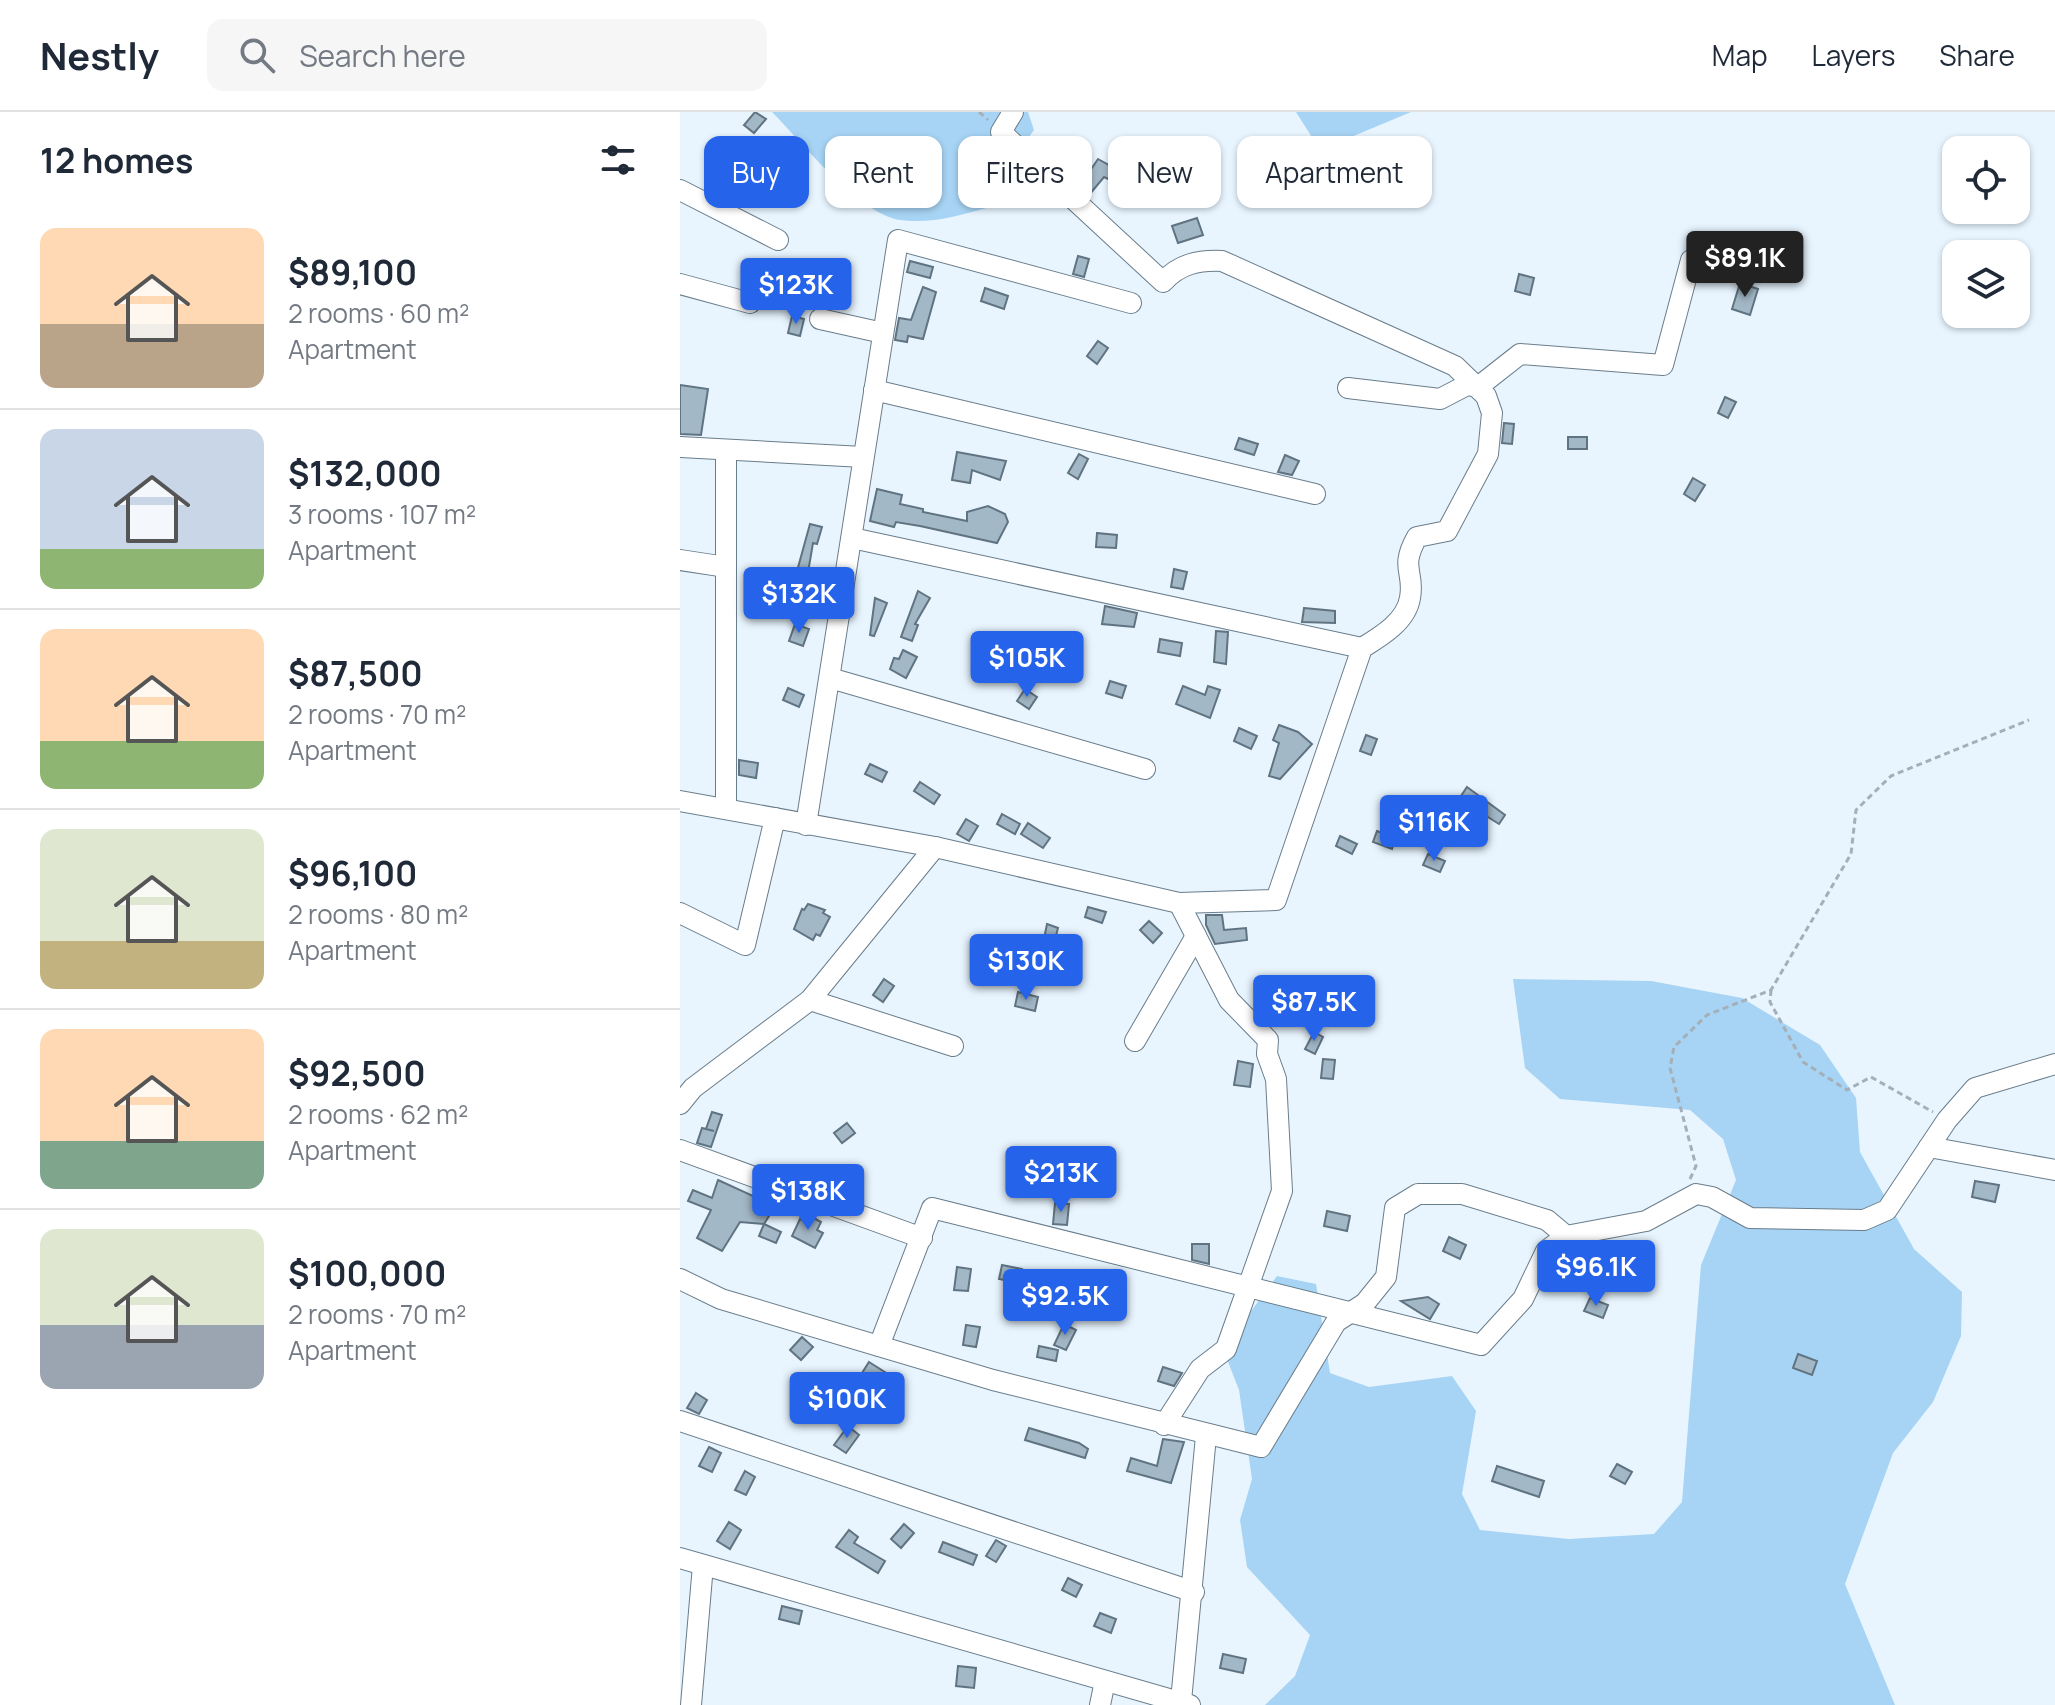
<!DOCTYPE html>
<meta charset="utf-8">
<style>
:root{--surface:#fff;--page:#f6f6f7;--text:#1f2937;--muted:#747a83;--line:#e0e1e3;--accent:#2563eb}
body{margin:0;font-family:Manrope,sans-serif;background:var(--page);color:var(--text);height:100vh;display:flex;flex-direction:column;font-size:30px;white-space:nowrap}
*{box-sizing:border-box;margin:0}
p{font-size:26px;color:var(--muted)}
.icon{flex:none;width:44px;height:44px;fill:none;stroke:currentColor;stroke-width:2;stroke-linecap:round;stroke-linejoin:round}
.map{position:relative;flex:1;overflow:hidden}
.panel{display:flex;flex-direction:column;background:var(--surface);width:680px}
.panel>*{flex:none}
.top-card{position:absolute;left:24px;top:24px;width:760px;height:72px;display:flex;gap:16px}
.fabs{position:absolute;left:1262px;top:24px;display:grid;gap:16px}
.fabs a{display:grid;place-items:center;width:88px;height:88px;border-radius:16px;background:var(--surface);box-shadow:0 2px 6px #0004;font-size:40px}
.price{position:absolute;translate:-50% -68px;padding:0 18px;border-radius:8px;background:var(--accent);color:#fff;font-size:26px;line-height:52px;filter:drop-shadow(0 2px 4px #0008)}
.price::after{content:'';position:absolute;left:50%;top:48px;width:24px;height:18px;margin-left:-12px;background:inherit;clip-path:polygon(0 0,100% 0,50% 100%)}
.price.current{background:#222;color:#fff}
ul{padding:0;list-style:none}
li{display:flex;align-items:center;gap:24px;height:200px;padding:0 40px}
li+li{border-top:2px solid var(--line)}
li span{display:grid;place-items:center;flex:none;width:224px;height:160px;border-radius:16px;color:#555}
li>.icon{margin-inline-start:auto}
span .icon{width:96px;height:96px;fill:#fffc;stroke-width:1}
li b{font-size:34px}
h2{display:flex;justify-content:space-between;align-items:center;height:96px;padding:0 40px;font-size:34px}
.tag{padding:0 28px;border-radius:16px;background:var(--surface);box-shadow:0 2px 6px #0004;font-size:28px;line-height:72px}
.tag.current{background:var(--accent);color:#fff}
header{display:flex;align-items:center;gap:48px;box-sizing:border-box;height:112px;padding:0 40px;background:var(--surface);border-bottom:2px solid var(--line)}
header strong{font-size:38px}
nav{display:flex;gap:44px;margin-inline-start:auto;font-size:28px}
.search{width:560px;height:72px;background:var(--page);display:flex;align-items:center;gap:20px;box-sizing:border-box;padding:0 28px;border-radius:16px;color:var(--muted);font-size:30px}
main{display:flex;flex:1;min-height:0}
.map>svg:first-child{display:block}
.green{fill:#a7d4f4}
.building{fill:#a3b8c7;stroke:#607381;stroke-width:2}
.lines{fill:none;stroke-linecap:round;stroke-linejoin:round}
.minor-casing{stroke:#697d8b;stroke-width:22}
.path{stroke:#a4afb8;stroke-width:3;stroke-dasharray:6 4;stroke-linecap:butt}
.minor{stroke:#fff;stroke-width:20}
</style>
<header>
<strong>Nestly</strong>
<div class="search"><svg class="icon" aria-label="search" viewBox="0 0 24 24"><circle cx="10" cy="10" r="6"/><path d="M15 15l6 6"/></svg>Search here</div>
<nav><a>Map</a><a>Layers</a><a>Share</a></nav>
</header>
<main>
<section class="panel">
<h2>12 homes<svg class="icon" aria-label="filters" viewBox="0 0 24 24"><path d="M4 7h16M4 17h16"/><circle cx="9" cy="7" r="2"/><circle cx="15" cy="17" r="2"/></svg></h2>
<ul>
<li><span style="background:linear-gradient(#ffd9b3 60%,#b9a48a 0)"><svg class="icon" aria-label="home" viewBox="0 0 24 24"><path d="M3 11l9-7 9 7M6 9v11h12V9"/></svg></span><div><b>$89,100</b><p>2 rooms · 60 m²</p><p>Apartment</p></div></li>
<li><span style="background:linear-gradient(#c9d6e8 75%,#8fb573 0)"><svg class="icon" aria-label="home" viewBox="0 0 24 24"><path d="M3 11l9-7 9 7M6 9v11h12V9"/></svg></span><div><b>$132,000</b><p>3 rooms · 107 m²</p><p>Apartment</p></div></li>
<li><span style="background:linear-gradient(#ffd9b3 70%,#8fb573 0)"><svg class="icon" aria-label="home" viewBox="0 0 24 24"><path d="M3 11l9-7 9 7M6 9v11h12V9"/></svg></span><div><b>$87,500</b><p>2 rooms · 70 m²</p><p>Apartment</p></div></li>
<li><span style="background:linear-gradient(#dfe7d0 70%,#c2b280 0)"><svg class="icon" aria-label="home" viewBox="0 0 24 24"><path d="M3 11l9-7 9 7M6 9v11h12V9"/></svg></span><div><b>$96,100</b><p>2 rooms · 80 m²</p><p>Apartment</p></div></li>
<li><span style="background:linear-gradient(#ffd9b3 70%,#7fa58c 0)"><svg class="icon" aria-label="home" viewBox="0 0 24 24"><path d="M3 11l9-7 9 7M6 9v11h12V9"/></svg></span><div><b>$92,500</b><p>2 rooms · 62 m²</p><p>Apartment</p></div></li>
<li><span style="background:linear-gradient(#dfe7d0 60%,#9aa5b1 0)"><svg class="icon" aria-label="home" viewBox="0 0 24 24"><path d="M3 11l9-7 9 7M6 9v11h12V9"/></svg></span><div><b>$100,000</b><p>2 rooms · 70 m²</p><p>Apartment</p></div></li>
</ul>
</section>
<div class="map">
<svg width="1375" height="1593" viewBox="0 0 1375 1593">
<rect width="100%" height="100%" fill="#e8f5ff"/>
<!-- green -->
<g class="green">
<path d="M92 0H348L354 18 322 62 306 96C278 104 250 112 220 108 177 101 122 30 92 0Z"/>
<polygon points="616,0 731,0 640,38"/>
<polygon points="833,867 971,869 1062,886 1140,933 1176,986 1180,1040 1234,1137 1282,1180 1281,1224 1253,1290 1213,1341 1165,1472 1215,1593 585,1593 615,1564 630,1523 567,1455 560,1408 572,1367 559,1278 543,1237 597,1164 636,1172 650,1261 689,1275 772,1264 796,1299 782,1382 800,1418 889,1427 974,1422 1002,1390 1021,1153 1056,1068 1043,1027 1010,998 880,987 845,956"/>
</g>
<!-- building -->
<g class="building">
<polygon points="75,0 86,7 74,21 64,13"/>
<polygon points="418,47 434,56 428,67 424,65 409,83 399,75"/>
<polygon points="517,106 523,123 498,131 492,114"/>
<polygon points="398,144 409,147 404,165 393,162"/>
<polygon points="230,149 253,155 250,166 227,160"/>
<polygon points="839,162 854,166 850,183 835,179"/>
<polygon points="1060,171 1078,177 1070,203 1052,197"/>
<polygon points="243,175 256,180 243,227 228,224 227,230 215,228 219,206 231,208"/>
<polygon points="305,176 328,184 324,197 301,189"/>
<polygon points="112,204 124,207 120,224 108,221"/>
<polygon points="418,229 428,236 417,252 407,244"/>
<polygon points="0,273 28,277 21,323 0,322"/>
<polygon points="1045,285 1056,290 1048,306 1038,301"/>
<polygon points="824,311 834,312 832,332 822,331"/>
<rect x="888" y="325" width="19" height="12"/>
<polygon points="559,326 578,332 574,343 555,337"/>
<polygon points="277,340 326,349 320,368 292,358 290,371 272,368"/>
<polygon points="399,342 408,347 398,367 388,361"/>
<polygon points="605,343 619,349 612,363 598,360"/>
<polygon points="1013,366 1025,373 1015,389 1004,382"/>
<polygon points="197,377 222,383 220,392 243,397 243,400 287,409 287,400 308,394 325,402 328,410 317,431 240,414 216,410 214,415 190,409"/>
<polygon points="130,412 142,415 137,432 133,431 126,472 114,470"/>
<polygon points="417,421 437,423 436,436 416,435"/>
<polygon points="494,457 507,460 503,477 491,475"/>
<polygon points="238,479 250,486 235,512 238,513 232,529 221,525"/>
<polygon points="195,486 207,491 194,524 190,523"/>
<polygon points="425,494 457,501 454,515 422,512"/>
<polygon points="624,496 655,499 655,511 622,510"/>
<polygon points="115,512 129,517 123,534 109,529"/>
<polygon points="536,519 548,520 546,552 534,550"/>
<polygon points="480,527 502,531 500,544 478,540"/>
<polygon points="223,538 237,545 226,566 210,557 214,546 219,547"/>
<polygon points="430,569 446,574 442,586 426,581"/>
<polygon points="503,574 525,583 528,574 540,578 530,606 496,592"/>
<polygon points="108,576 124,583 119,595 103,588"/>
<polygon points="345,577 357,585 349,597 337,589"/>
<polygon points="599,613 618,620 632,632 600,667 589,664 599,631 593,628"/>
<polygon points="559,616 577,624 571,637 554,629"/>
<polygon points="686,623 697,627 691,643 680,639"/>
<polygon points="59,648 78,651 76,666 59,663"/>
<polygon points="190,652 207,660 202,670 185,662"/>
<polygon points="240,670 260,683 254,692 234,679"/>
<polygon points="787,675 825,703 819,712 779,687"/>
<polygon points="322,702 340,712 335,722 317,712"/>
<polygon points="286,707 298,714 289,729 277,722"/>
<polygon points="348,711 370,726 363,736 341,722"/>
<polygon points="697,719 715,726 712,737 693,730"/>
<polygon points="660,724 677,732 672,742 656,734"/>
<polygon points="748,742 765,749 760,760 743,753"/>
<polygon points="128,792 145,798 143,801 150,805 140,824 136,822 133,828 114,817 122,797 124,798"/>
<polygon points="408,795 426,800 422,811 405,805"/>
<polygon points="526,803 542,803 544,818 566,816 567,828 535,832 526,813"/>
<polygon points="469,809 482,821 473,831 460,818"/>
<polygon points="367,812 378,816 372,839 376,840 373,857 366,858 358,856"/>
<polygon points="204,867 214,874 203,890 193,883"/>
<polygon points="338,880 358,885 355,899 335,894"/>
<polygon points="634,920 643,925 635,942 625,937"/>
<polygon points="643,947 655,948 653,967 641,966"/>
<polygon points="558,949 573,952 570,975 554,973"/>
<polygon points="32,1000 42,1003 31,1035 17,1031 22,1016 34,1019 26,1017"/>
<polygon points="167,1011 175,1021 162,1031 154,1021"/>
<polygon points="38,1068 84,1089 87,1083 99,1088 84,1112 101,1120 96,1131 79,1124 84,1112 60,1110 42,1139 17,1126 31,1098 8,1089 13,1078 32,1086"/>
<polygon points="1295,1069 1319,1073 1315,1090 1292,1085"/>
<polygon points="375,1091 389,1092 387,1113 373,1112"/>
<polygon points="647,1099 670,1104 667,1119 644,1114"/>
<polygon points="130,1104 141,1110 137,1118 143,1121 135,1136 112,1124 120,1107 127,1110"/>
<polygon points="769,1125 786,1133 780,1147 763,1139"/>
<polygon points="512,1132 529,1132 529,1152 512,1148"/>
<polygon points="322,1153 342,1157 339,1171 319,1167"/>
<polygon points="277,1155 291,1157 288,1179 274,1178"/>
<polygon points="748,1185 759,1192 750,1207 721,1189"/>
<polygon points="910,1186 928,1193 923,1206 904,1199"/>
<polygon points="384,1212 396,1218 386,1238 374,1233"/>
<polygon points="286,1213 300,1215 296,1235 283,1233"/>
<polygon points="122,1225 133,1235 121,1248 110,1238"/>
<polygon points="359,1234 378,1238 376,1249 357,1245"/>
<polygon points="1118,1242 1137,1249 1132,1263 1113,1256"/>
<polygon points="189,1250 208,1262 191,1289 172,1277"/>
<polygon points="483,1255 502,1261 494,1274 478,1269"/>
<polygon points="16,1281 27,1288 19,1302 7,1296"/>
<polygon points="168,1314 179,1323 166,1341 154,1333"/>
<polygon points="349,1316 399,1331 408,1337 405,1346 345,1328"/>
<polygon points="483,1327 504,1330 491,1371 447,1359 451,1346 477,1354"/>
<polygon points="29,1335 41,1341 32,1360 19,1354"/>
<polygon points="937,1352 952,1360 945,1372 930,1364"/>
<polygon points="817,1354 864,1369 859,1385 812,1369"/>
<polygon points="65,1359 75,1365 66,1383 55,1378"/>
<polygon points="49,1410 61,1418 50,1437 37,1429"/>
<polygon points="224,1412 234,1421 221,1436 211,1427"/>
<polygon points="169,1418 178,1425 174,1431 205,1449 198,1461 156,1435"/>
<polygon points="316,1428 326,1434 316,1450 306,1444"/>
<polygon points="263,1430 297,1443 293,1453 259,1440"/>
<polygon points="388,1466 402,1473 396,1485 382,1478"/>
<polygon points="102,1494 122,1499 119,1512 99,1507"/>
<polygon points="420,1501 436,1507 431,1521 414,1514"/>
<polygon points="543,1542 566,1547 563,1561 540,1556"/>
<polygon points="278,1554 296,1556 294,1576 276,1574"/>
</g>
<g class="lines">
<defs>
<g id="minor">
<polyline points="0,78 98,128"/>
<polyline points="0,172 70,191"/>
<polyline points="140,207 203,221"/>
<polyline points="668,276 760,287 787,273 798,275 840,242 983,253 1011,148"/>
<polyline points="194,278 635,382"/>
<polyline points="0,335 183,345"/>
<polyline points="46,339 46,696"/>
<polyline points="172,426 682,536"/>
<polyline points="0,448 46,455"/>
<polyline points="150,566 465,657"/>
<path d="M0 689 255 735 499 791 596 788 682 536C700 525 726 510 730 486 735 459 719 457 737 425L767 419 808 342 812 301 806 284 775 254 542 149C518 148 499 152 483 170L321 20 333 0"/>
<polyline points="126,713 218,128 451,191"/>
<polyline points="0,801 65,833 95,706"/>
<polyline points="130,888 273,934"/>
<polyline points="455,929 516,824"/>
<polyline points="0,992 13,976 130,888 255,735"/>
<polyline points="1249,1035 1375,1058"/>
<polyline points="0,1038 242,1126"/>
<polyline points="0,1167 41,1187 313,1268 581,1335 656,1210 685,1191 706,1165 715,1096 738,1082 782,1082 867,1108 886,1124"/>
<polyline points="199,1234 252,1096 801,1233 843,1187 866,1139 886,1124 966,1109 1016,1082 1032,1085 1070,1106 1184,1108 1207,1098 1267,1008 1295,976 1375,952"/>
<polyline points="0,1309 514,1480"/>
<polyline points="484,1313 520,1257 546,1237 602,1079 596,967 587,942 588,928 549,888 499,791"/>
<polyline points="0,1446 510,1593"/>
<polyline points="501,1589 526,1324"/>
<polyline points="11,1593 23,1453"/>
<polyline points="420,1593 425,1569"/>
</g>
</defs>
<!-- minor casing -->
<use href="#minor" class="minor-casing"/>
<!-- path -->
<g class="path">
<polyline points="299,0 308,8"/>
<polyline points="1091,878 1090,890 1123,950 1167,978 1191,965 1253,1000"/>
<polyline points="1010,1067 1016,1054 990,956 994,935 1027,903 1091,878 1171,742 1176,698 1211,664 1349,608"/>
</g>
<!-- minor -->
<use href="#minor" class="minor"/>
</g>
</svg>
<div class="fabs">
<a><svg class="icon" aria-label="locate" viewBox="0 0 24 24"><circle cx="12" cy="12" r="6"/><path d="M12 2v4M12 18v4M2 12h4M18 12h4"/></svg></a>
<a><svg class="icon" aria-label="layers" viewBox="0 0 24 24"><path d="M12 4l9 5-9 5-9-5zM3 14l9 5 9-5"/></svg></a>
</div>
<b class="price current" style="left:1065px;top:187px">$89.1K</b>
<b class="price" style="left:116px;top:214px">$123K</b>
<b class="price" style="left:119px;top:523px">$132K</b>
<b class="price" style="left:347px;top:587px">$105K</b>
<b class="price" style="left:754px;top:751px">$116K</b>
<b class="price" style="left:346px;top:890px">$130K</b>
<b class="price" style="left:634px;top:931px">$87.5K</b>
<b class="price" style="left:381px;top:1102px">$213K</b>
<b class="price" style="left:128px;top:1120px">$138K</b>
<b class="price" style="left:916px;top:1196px">$96.1K</b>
<b class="price" style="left:385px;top:1225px">$92.5K</b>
<b class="price" style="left:167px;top:1328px">$100K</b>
<div class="top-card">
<a class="tag current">Buy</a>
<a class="tag">Rent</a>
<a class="tag">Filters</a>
<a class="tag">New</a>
<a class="tag">Apartment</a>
</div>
</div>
</main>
